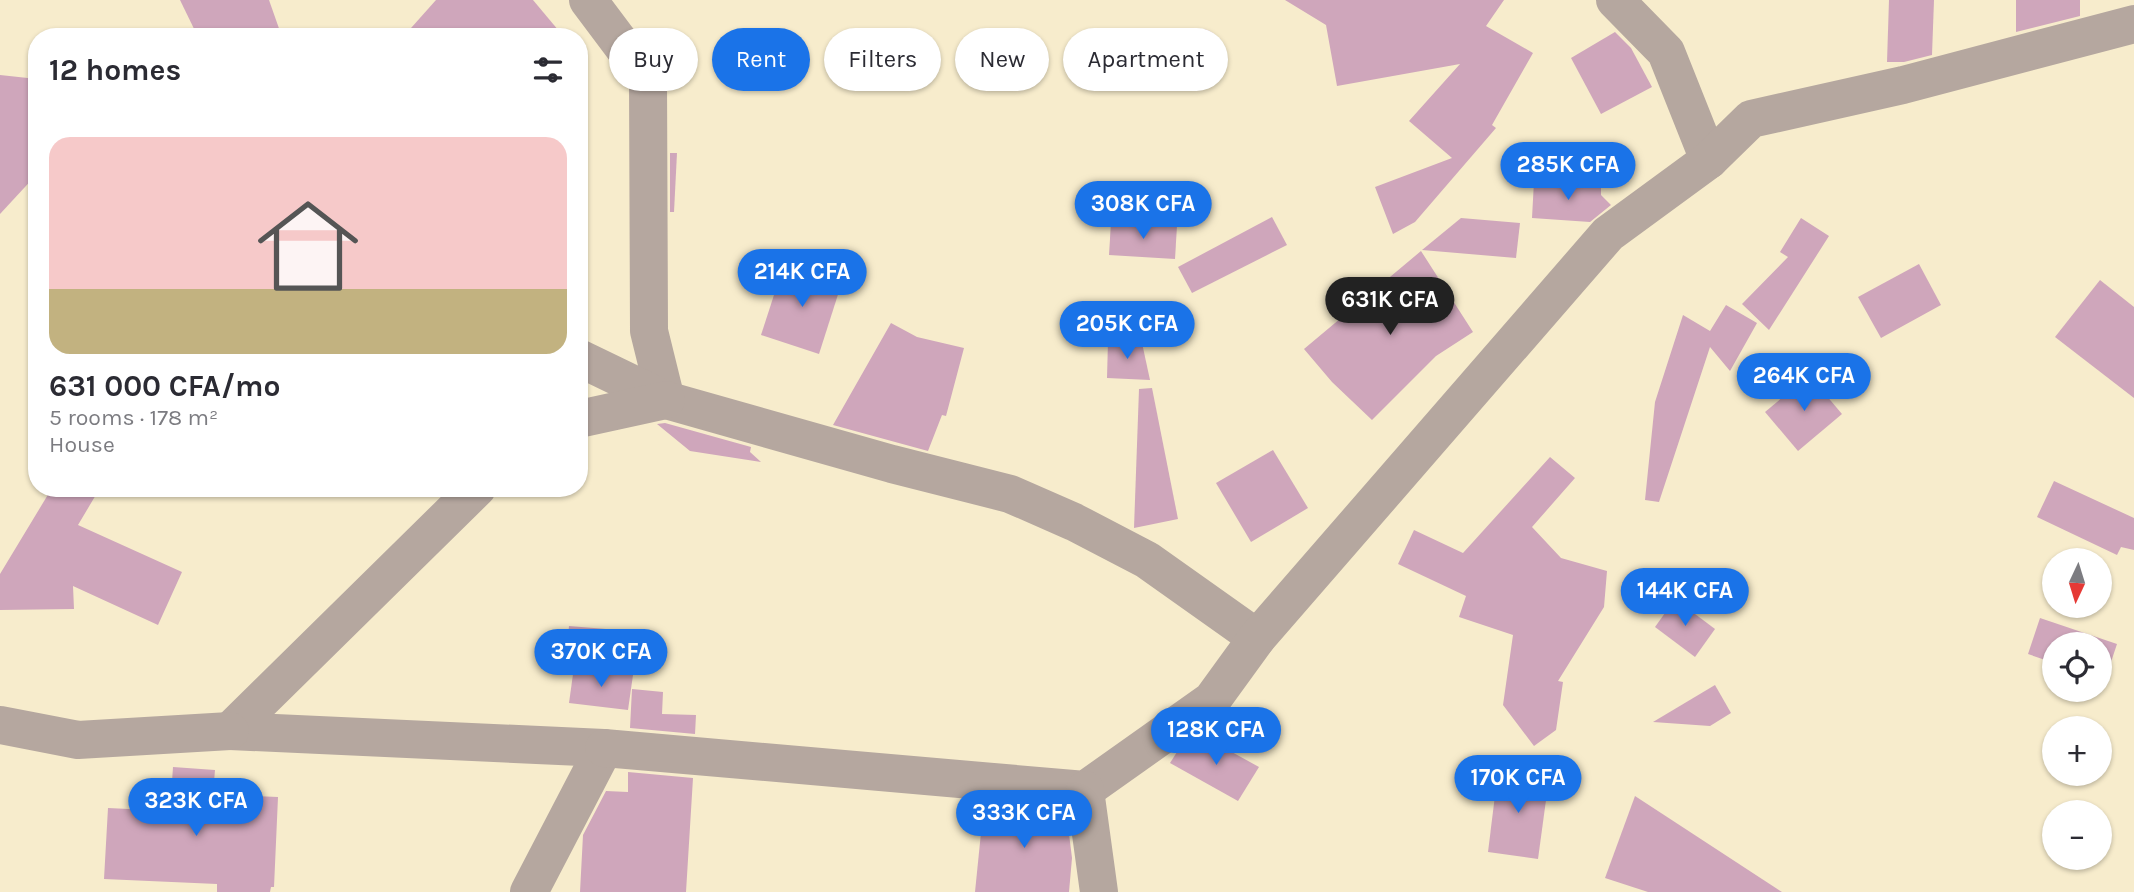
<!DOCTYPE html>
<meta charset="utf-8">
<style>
:root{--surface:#fff;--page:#f2f2f3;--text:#2b2b33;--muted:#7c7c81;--line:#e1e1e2;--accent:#1a73e8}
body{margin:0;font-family:Karla,sans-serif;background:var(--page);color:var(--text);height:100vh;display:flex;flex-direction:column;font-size:26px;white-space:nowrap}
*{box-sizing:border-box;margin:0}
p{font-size:23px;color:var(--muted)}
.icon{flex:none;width:38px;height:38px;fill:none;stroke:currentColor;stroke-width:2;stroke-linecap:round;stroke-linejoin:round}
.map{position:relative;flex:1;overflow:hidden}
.details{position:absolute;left:28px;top:28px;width:560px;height:469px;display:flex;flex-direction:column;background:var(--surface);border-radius:28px;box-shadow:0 2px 5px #0004}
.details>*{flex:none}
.hud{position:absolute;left:609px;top:28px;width:665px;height:63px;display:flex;gap:14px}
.needle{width:46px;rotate:184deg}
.tools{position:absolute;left:2042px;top:548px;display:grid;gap:14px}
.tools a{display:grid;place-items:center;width:70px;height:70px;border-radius:50%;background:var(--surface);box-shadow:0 2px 5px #0004;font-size:35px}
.price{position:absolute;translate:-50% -60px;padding:0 16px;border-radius:24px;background:var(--accent);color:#fff;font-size:23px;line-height:46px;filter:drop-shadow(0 2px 4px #0008)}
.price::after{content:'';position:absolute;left:50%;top:42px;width:21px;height:16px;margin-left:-10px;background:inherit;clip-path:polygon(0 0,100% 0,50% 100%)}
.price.current{background:#222;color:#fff}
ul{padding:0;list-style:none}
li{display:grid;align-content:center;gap:14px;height:371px;padding:0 21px}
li+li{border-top:2px solid var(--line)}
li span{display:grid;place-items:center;height:217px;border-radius:21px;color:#555}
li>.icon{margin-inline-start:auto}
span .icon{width:126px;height:126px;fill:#fffc;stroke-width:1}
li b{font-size:30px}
h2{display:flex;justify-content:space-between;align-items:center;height:84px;padding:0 21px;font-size:30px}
.pill{padding:0 24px;border-radius:32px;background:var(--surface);box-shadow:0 2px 5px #0004;font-size:24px;line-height:63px}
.pill.current{background:var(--accent);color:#fff}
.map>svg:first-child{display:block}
.building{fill:#cfa6bb}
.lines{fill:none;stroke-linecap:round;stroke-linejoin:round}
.minor{stroke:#b5a79f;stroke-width:38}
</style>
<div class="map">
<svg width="2134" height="892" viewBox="0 0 2134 892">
<rect width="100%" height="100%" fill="#f7eccc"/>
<!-- building -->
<g class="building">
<polygon points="180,0 269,0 282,37 198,37"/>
<polygon points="436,0 533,0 564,37 403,37"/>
<polygon points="1285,0 1504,0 1486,26 1533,53 1492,125 1496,128 1415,222 1393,234 1375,187 1452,158 1409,121 1460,64 1337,86 1326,25"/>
<polygon points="1889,0 1934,0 1932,55 1904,62 1887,62"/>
<polygon points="2016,0 2080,0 2080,16 2016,32"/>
<circle cx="1201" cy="48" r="19"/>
<polygon points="1615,32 1631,48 1652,87 1601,114 1571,58"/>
<polygon points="0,75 37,79 37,174 0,214"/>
<polygon points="670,153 677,153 674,212 670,212"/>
<polygon points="1534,181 1601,185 1601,195 1611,205 1590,222 1532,218"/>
<polygon points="1272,217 1287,245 1192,293 1178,267"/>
<polygon points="1461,218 1520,223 1516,258 1422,250"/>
<polygon points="1801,218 1829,236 1769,330 1742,304 1788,257 1780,252"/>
<polygon points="1111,222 1177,226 1175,259 1109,255"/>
<polygon points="1421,251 1473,332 1436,356 1372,420 1332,382 1304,349"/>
<polygon points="784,264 842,282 819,354 761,335"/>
<polygon points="1919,264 1941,305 1881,338 1858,297"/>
<polygon points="2100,280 2134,307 2134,398 2055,337"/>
<polygon points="1726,305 1757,323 1730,371 1710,347 1659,502 1645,500 1655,402 1683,315 1710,331"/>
<polygon points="891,323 917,337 964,348 946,416 942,415 928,451 833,425"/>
<polygon points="1108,341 1142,343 1150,380 1107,378"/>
<polygon points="1809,375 1842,414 1798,451 1765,412"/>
<polygon points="1152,388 1178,519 1134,528 1139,389"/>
<polygon points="665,423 751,447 750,452 761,462 690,451 657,424"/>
<polygon points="1273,450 1308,508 1251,542 1216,483"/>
<polygon points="1550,457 1575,478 1532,527 1561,558 1607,571 1604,607 1558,681 1563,682 1556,730 1534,746 1503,705 1513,635 1459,617 1466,596 1398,564 1414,530 1463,553"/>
<polygon points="2054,481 2134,518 2134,550 2121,547 2117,555 2037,517"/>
<polygon points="52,488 100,488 78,525 182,572 158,625 73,586 74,609 0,610 0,574"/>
<polygon points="1675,599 1715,629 1695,657 1655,627"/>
<polygon points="2040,618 2117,644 2105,680 2100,678 2100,644 2054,644 2054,663 2028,654"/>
<polygon points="569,626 606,629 604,667 565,663"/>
<polygon points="574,667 633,675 628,710 569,703"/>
<polygon points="1715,685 1731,713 1710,726 1653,722"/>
<polygon points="632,689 663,692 662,714 696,715 695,734 630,728"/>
<polygon points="1201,735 1259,767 1238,801 1170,763 1177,752"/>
<polygon points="173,767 215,770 213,794 278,797 274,887 271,887 270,892 217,892 217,884 104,879 108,808 170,811"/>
<polygon points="1498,771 1549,778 1538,859 1488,852"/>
<polygon points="628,772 693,778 686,892 580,892 583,835 606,791 628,792"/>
<polygon points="1635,796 1782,892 1648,892 1605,878"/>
<polygon points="984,803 1066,810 1072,858 1069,892 975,892"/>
</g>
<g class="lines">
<!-- minor -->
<g class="minor">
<polyline points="588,0 648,80 649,331 666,400"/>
<polyline points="1615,0 1666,52 1709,160"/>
<polyline points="579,358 666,400 892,464 1010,494 1074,522 1147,560 1257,638"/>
<polyline points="579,419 666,400"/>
<polyline points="477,488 230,731 604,748 529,892"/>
<polyline points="0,725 78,740 230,731"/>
<polyline points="604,748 1085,790 1212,700 1257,638 1608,234 1709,160 1751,119 1903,85 2134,24"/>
<polyline points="1085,790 1099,892"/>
</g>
</g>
</svg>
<div class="tools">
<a><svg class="needle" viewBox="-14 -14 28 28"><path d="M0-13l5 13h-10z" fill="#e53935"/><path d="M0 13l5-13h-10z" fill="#7c7c81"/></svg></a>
<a><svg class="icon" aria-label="locate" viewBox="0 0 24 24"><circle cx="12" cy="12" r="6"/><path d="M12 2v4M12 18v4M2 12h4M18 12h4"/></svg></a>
<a>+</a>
<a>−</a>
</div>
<b class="price" style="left:1568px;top:202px">285K CFA</b>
<b class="price" style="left:1143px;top:241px">308K CFA</b>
<b class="price" style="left:802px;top:309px">214K CFA</b>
<b class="price current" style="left:1390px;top:337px">631K CFA</b>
<b class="price" style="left:1127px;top:361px">205K CFA</b>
<b class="price" style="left:1804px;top:413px">264K CFA</b>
<b class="price" style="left:1685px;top:628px">144K CFA</b>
<b class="price" style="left:601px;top:689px">370K CFA</b>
<b class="price" style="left:1216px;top:767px">128K CFA</b>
<b class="price" style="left:1518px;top:815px">170K CFA</b>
<b class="price" style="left:196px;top:838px">323K CFA</b>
<b class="price" style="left:1024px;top:850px">333K CFA</b>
<div class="hud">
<a class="pill">Buy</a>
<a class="pill current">Rent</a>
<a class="pill">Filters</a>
<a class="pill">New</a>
<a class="pill">Apartment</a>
</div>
<section class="details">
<h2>12 homes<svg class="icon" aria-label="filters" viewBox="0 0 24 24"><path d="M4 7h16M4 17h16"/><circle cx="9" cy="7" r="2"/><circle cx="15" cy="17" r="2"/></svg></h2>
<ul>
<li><span style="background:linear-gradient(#f6c9c9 70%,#c2b280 0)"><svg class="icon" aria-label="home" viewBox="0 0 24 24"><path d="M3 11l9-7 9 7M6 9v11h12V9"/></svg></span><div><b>631 000 CFA/mo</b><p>5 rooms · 178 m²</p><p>House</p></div></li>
</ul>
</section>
</div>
